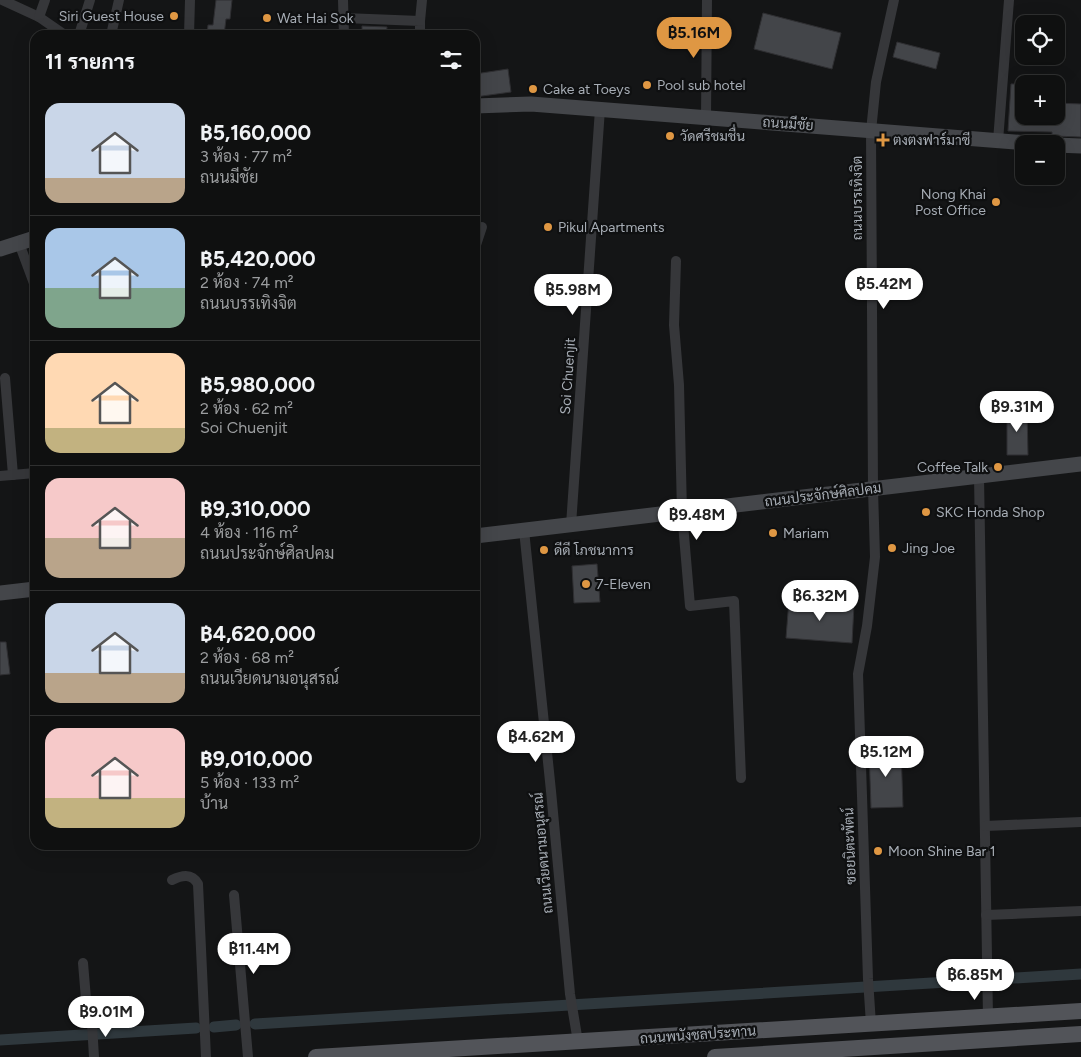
<!DOCTYPE html>
<html lang="th">
<meta charset="utf-8">
<style>
:root{--surface:#0f1010;--page:#1d1e1e;--text:#f1f3f6;--muted:#9b9d9f;--line:#2f3030;--accent:#df9743}
body{margin:0;font-family:Figtree,Sarabun,sans-serif;background:var(--page);color:var(--text);height:100vh;display:flex;flex-direction:column;font-size:19px;white-space:nowrap}
*{box-sizing:border-box;margin:0}
p{font-size:16px;color:var(--muted)}
.icon{flex:none;width:28px;height:28px;fill:none;stroke:currentColor;stroke-width:2;stroke-linecap:round;stroke-linejoin:round}
.map{position:relative;flex:1;overflow:hidden}
.details{position:absolute;left:30px;top:30px;width:450px;height:820px;display:flex;flex-direction:column;background:var(--surface);border-radius:15px;box-shadow:0 5px 20px #0002,0 0 0 1px var(--line)}
.details>*{flex:none}
.tools{position:absolute;left:1015px;top:15px;display:grid;gap:10px}
.tools a{display:grid;place-items:center;width:50px;height:50px;border-radius:10px;background:var(--surface);box-shadow:0 5px 20px #0002,0 0 0 1px var(--line);font-size:25px}
.price{position:absolute;translate:-50% -42px;padding:0 11px;border-radius:18px;background:#fff;color:#222;font-size:16px;line-height:32px;filter:drop-shadow(0 1px 2px #0008)}
.price::after{content:'';position:absolute;left:50%;top:30px;width:15px;height:11px;margin-left:-8px;background:inherit;clip-path:polygon(0 0,100% 0,50% 100%)}
.price.on{background:var(--accent);color:#111}
ul{padding:0;list-style:none}
li{display:flex;align-items:center;gap:15px;height:125px;padding:0 15px}
li+li{border-top:1px solid var(--line)}
li span{display:grid;place-items:center;flex:none;width:140px;height:100px;border-radius:15px;color:#555}
li>.icon{margin-inline-start:auto}
span .icon{width:60px;height:60px;fill:#fffc;stroke-width:1}
li b{font-size:21px}
h2{display:flex;justify-content:space-between;align-items:center;height:60px;padding:0 15px;font-size:21px}
.map>svg:first-child{display:block}
.lines{fill:none;stroke-linecap:round;stroke-linejoin:round}
.canal{stroke:#2f383d;stroke-width:11}
.building{fill:#434549;stroke:#2f2f32}
.street{stroke:#36373a;stroke-width:10}
.secondary{stroke:#44464a;stroke-width:15}
.primary{stroke:#525459;stroke-width:16}
.poi-dot{fill:#df9743;stroke:#0f1011;stroke-width:2}
.labels{text-anchor:middle;dominant-baseline:central;stroke-width:4.5;stroke-linejoin:round;paint-order:stroke}
.poi-label{font-size:14px;fill:#a7adb5;stroke:#0f1011;text-anchor:start}
.street-label{font-size:14px;fill:#a7adb5;stroke:#0f1011}
</style>
<div class="map">
<svg width="1081" height="1057" viewBox="0 0 1081 1057">
<rect width="100%" height="100%" fill="#141516"/>
<g class="lines">
<!-- canal -->
<g class="canal">
<polyline points="255,1024 1081,974"/>
<polyline points="214,1027 236,1025"/>
<polyline points="0,1040 196,1028"/>
</g>
</g>
<!-- building -->
<g class="building">
<polygon points="216,0 232,0 230,19 226,19 224,35 207,35 208,25 213,25"/>
<polygon points="763,13 841,33 832,69 754,49"/>
<polygon points="362,26 387,27 386,35 362,35"/>
<polygon points="897,42 940,53 936,69 893,57"/>
<polygon points="508,69 511,92 475,97 475,74"/>
<polygon points="1011,84 1024,84 1024,116 1056,116 1056,103 1081,104 1081,137 1052,136 1052,132 1008,131"/>
<polygon points="1007,410 1027,410 1028,455 1007,455"/>
<polygon points="597,564 600,602 574,603 572,566"/>
<polygon points="789,600 854,605 852,643 786,638"/>
<polygon points="0,642 6,642 10,674 0,675"/>
<polygon points="901,749 903,807 871,808 869,750"/>
</g>
<g class="lines">
<!-- street -->
<g class="street">
<polyline points="2,0 39,17 65,35"/>
<polyline points="343,0 344,35"/>
<polyline points="39,17 45,0"/>
<polyline points="344,18 420,21 420,35"/>
<polyline points="420,21 422,0"/>
<polyline points="79,35 90,0"/>
<polyline points="111,35 119,0"/>
<polyline points="189,35 190,0"/>
<polyline points="706,118 707,0"/>
<polyline points="998,141 1009,0"/>
<polyline points="19,243 35,286"/>
<polyline points="475,248 482,227"/>
<polyline points="676,261 674,325 679,385 682,512 690,606 734,601 741,778"/>
<polyline points="5,378 13,475"/>
<polyline points="0,476 35,473"/>
<polyline points="979,476 988,1017"/>
<polyline points="571,525 600,109"/>
<polyline points="524,530 551,791 570,994 578,1042"/>
<polyline points="985,826 1081,822"/>
<path d="M172 880C182 875 192 873 198 884L206 1057"/>
<polyline points="234,895 248,1057"/>
<polyline points="986,915 1081,911"/>
<polyline points="83,963 87,1011 92,1024 94,1057"/>
<polyline points="871,1024 868,979 858,674 867,626 875,557 873,489 871,131 876,82 894,0"/>
</g>
<!-- secondary -->
<g class="secondary">
<polyline points="475,106 531,104 1041,144"/>
<polyline points="1056,145 1081,146"/>
<polyline points="0,249 35,238"/>
<polyline points="475,536 1081,464"/>
<polyline points="0,593 35,589"/>
</g>
<!-- primary -->
<g class="primary">
<polyline points="316,1057 1081,1011"/>
<polyline points="715,1057 1081,1034"/>
</g>
</g>
<!-- markers -->
<g class="poi-dot">
<circle cx="174" cy="16" r="5"/>
<circle cx="267" cy="18" r="5"/>
<circle cx="647" cy="85" r="5"/>
<circle cx="533" cy="89" r="5"/>
<circle cx="670" cy="136" r="5"/>
<path d="M880.5 132.5h5v5h5v5h-5v5h-5v-5h-5v-5h5z"/>
<circle cx="996" cy="202" r="5"/>
<circle cx="548" cy="227" r="5"/>
<circle cx="998" cy="467" r="5"/>
<circle cx="926" cy="512" r="5"/>
<circle cx="773" cy="533" r="5"/>
<circle cx="892" cy="548" r="5"/>
<circle cx="544" cy="550" r="5"/>
<circle cx="586" cy="584" r="5"/>
<circle cx="878" cy="851" r="5"/>
</g>
<g class="labels">
<!-- poi labels -->
<g class="poi-label">
<text x="164" y="16" text-anchor="end">Siri Guest House</text>
<text x="277" y="18">Wat Hai Sok</text>
<text x="657" y="85">Pool sub hotel</text>
<text x="543" y="89">Cake at Toeys</text>
<text x="680" y="136">วัดศรีชมชื่น</text>
<text x="893" y="140">ตงตงฟาร์มาซี</text>
<text x="986" y="194" text-anchor="end">Nong Khai<tspan x="986" dy="16">Post Office</tspan></text>
<text x="558" y="227">Pikul Apartments</text>
<text x="988" y="467" text-anchor="end">Coffee Talk</text>
<text x="936" y="512">SKC Honda Shop</text>
<text x="783" y="533">Mariam</text>
<text x="902" y="548">Jing Joe</text>
<text x="554" y="550">ดีดี โภชนาการ</text>
<text x="596" y="584">7-Eleven</text>
<text x="888" y="851">Moon Shine Bar 1</text>
</g>
<!-- street labels -->
<g class="street-label">
<text transform="translate(788 124) rotate(4)">ถนนมีชัย</text>
<text transform="translate(857 198) rotate(-90)">ถนนบรรเทิงจิต</text>
<text transform="translate(568 376) rotate(-86)">Soi Chuenjit</text>
<text transform="translate(823 495) rotate(-7)">ถนนประจักษ์ศิลปคม</text>
<text transform="translate(850 846) rotate(-92)">ซอยนิตะพัตน์</text>
<text transform="translate(543 853) rotate(-95)">ถนนเวียดนามอนุสรณ์</text>
<text transform="translate(698 1035) rotate(-4)">ถนนพนังชลประทาน</text>
</g>
</g>
</svg>
<div class="tools">
<a><svg class="icon" aria-label="locate" viewBox="0 0 24 24"><circle cx="12" cy="12" r="6"/><path d="M12 2v4M12 18v4M2 12h4M18 12h4"/></svg></a>
<a>+</a>
<a>−</a>
</div>
<b class="price on" style="left:694px;top:59px">฿5.16M</b>
<b class="price" style="left:884px;top:310px">฿5.42M</b>
<b class="price" style="left:573px;top:316px">฿5.98M</b>
<b class="price" style="left:1017px;top:433px">฿9.31M</b>
<b class="price" style="left:697px;top:541px">฿9.48M</b>
<b class="price" style="left:820px;top:622px">฿6.32M</b>
<b class="price" style="left:536px;top:763px">฿4.62M</b>
<b class="price" style="left:886px;top:778px">฿5.12M</b>
<b class="price" style="left:254px;top:975px">฿11.4M</b>
<b class="price" style="left:975px;top:1001px">฿6.85M</b>
<b class="price" style="left:106px;top:1038px">฿9.01M</b>
<section class="details">
<h2>11 รายการ<svg class="icon" aria-label="filters" viewBox="0 0 24 24"><path d="M4 7h16M4 17h16"/><circle cx="9" cy="7" r="2"/><circle cx="15" cy="17" r="2"/></svg></h2>
<ul>
<li><span style="background:linear-gradient(#c9d6e8 75%,#b9a48a 0)"><svg class="icon" aria-label="home" viewBox="0 0 24 24"><path d="M3 11l9-7 9 7M6 9v11h12V9"/></svg></span><div><b>฿5,160,000</b><p>3 ห้อง · 77 m²</p><p>ถนนมีชัย</p></div></li>
<li><span style="background:linear-gradient(#a9c7e8 60%,#7fa58c 0)"><svg class="icon" aria-label="home" viewBox="0 0 24 24"><path d="M3 11l9-7 9 7M6 9v11h12V9"/></svg></span><div><b>฿5,420,000</b><p>2 ห้อง · 74 m²</p><p>ถนนบรรเทิงจิต</p></div></li>
<li><span style="background:linear-gradient(#ffd9b3 75%,#c2b280 0)"><svg class="icon" aria-label="home" viewBox="0 0 24 24"><path d="M3 11l9-7 9 7M6 9v11h12V9"/></svg></span><div><b>฿5,980,000</b><p>2 ห้อง · 62 m²</p><p>Soi Chuenjit</p></div></li>
<li><span style="background:linear-gradient(#f6c9c9 60%,#b9a48a 0)"><svg class="icon" aria-label="home" viewBox="0 0 24 24"><path d="M3 11l9-7 9 7M6 9v11h12V9"/></svg></span><div><b>฿9,310,000</b><p>4 ห้อง · 116 m²</p><p>ถนนประจักษ์ศิลปคม</p></div></li>
<li><span style="background:linear-gradient(#c9d6e8 70%,#b9a48a 0)"><svg class="icon" aria-label="home" viewBox="0 0 24 24"><path d="M3 11l9-7 9 7M6 9v11h12V9"/></svg></span><div><b>฿4,620,000</b><p>2 ห้อง · 68 m²</p><p>ถนนเวียดนามอนุสรณ์</p></div></li>
<li><span style="background:linear-gradient(#f6c9c9 70%,#c2b280 0)"><svg class="icon" aria-label="home" viewBox="0 0 24 24"><path d="M3 11l9-7 9 7M6 9v11h12V9"/></svg></span><div><b>฿9,010,000</b><p>5 ห้อง · 133 m²</p><p>บ้าน</p></div></li>
</ul>
</section>
</div>
